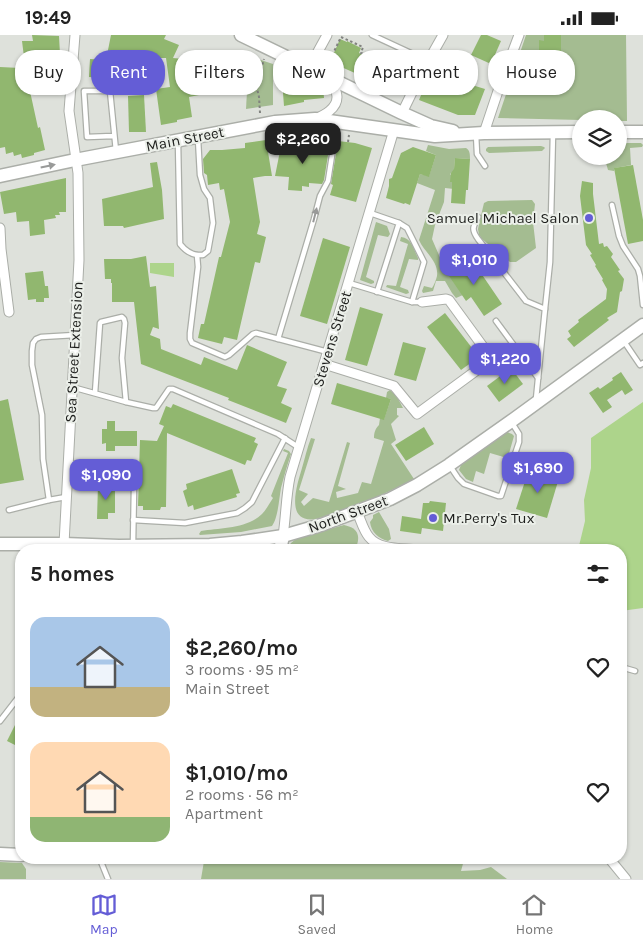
<!DOCTYPE html>
<meta charset="utf-8">
<style>
:root{--surface:#fff;--page:#f2f2f2;--text:#222;--muted:#767676;--line:#e0e0e0;--accent:#645dd6}
body{margin:0;font-family:Karla,sans-serif;background:var(--page);color:var(--text);height:100vh;display:flex;flex-direction:column;font-size:19px;white-space:nowrap}
*{box-sizing:border-box;margin:0}
p{font-size:16px;color:var(--muted)}
.icon{flex:none;width:28px;height:28px;fill:none;stroke:currentColor;stroke-width:2;stroke-linecap:round;stroke-linejoin:round}
.map{position:relative;flex:1;overflow:hidden}
.panel{position:absolute;left:15px;top:509px;width:612px;height:320px;display:flex;flex-direction:column;background:var(--surface);border-radius:20px;box-shadow:0 1px 4px #0004}
.panel>*{flex:none}
.top-card{position:absolute;left:15px;top:15px;width:614px;height:45px;display:flex;gap:10px}
.buttons{position:absolute;left:572px;top:75px;display:grid;gap:10px}
.buttons a{display:grid;place-items:center;width:55px;height:55px;border-radius:50%;background:var(--surface);box-shadow:0 1px 4px #0004;font-size:25px}
.price{position:absolute;translate:-50% -42px;padding:0 11px;border-radius:10px;background:var(--accent);color:#fff;font-size:16px;line-height:32px;filter:drop-shadow(0 1px 2px #0008)}
.price::after{content:'';position:absolute;left:50%;top:30px;width:15px;height:11px;margin-left:-8px;background:inherit;clip-path:polygon(0 0,100% 0,50% 100%)}
.price.current{background:#222;color:#fff}
ul{padding:0;list-style:none}
li{display:flex;align-items:center;gap:15px;height:125px;padding:0 15px}
li span{display:grid;place-items:center;flex:none;width:140px;height:100px;border-radius:15px;color:#555}
li>.icon{margin-inline-start:auto}
span .icon{width:60px;height:60px;fill:#fffc;stroke-width:1}
li b{font-size:21px}
h2{display:flex;justify-content:space-between;align-items:center;height:60px;padding:0 15px;font-size:21px}
.tag{padding:0 18px;border-radius:20px;background:var(--surface);box-shadow:0 1px 4px #0004;font-size:18px;line-height:45px}
.tag.current{background:var(--accent);color:#fff}
.status{display:flex;justify-content:space-between;align-items:center;height:35px;padding:0 25px;background:var(--surface);direction:ltr}
.status svg{height:14px;fill:currentColor}
.tabs{display:flex;justify-content:space-around;align-items:center;height:70px;border-top:1px solid var(--line);background:var(--surface);font-size:14px;color:var(--muted)}
.tabs a{display:grid;justify-items:center;gap:2px}
.tabs .current{color:var(--accent)}
.map>svg:first-child{display:block}
.green{fill:#a4bc91}
.water{fill:#add48b}
.building{fill:#91b76f}
.lines{fill:none;stroke-linecap:round;stroke-linejoin:round}
.lane-casing{stroke:#abaea8;stroke-width:7}
.street-casing{stroke:#abaea8;stroke-width:11}
.secondary-casing{stroke:#abaea8;stroke-width:15}
.path{stroke:#81837f;stroke-width:2;stroke-dasharray:2.5 2.5;stroke-linecap:butt}
.lane{stroke:#fff;stroke-width:4.5}
.street{stroke:#fff;stroke-width:9}
.secondary{stroke:#fff;stroke-width:12}
.oneway{fill:#999a99}
.poi-dot{fill:#645dd6;stroke:#ebefe9;stroke-width:2}
.labels{text-anchor:middle;dominant-baseline:central;stroke-width:4;stroke-linejoin:round;paint-order:stroke}
.street-label{font-size:15px;fill:#1d1e1c;stroke:#ebefe9}
.poi-label{font-size:15px;fill:#1d1e1c;stroke:#ebefe9;text-anchor:end}
</style>
<div class="status"><b>19:49</b><svg viewBox="0 0 49 12"><path d="M0 12V9h3v3zM5 12V6h3v6zM10 12V3h3v9zM15 12V0h3v12zM26 1h20v11H26zM47 4h2v5h-2z"/></svg></div>
<div class="map">
<svg width="643" height="844" viewBox="0 0 643 844">
<rect width="100%" height="100%" fill="#dee1db"/>
<!-- green -->
<g class="green">
<polygon points="526,0 626,0 627,86 619,86 619,84 581,84 581,85 498,83"/>
<polygon points="249,21 273,29 273,70 246,74"/>
<polygon points="619,108 641,108 643,110 642,112 630,113 631,130 615,133 614,136 608,135 604,121 619,121"/>
<path d="M428 110 449 114 466 113C470 115 470 120 470 124L455 123 454 136 450 139 452 141 451 147H452V152H454V154L445 153 444 167 435 190 432 204 445 234 463 260 456 263 452 258 445 246H436L433 256 423 258 422 256 424 251 432 253C434 250 436 245 437 241 439 226 424 217 419 205L435 155 417 148 420 139 429 141 436 120 426 116Z"/>
<polygon points="541,111 544,112 545,113 542,116 489,118 486,116 486,114 488,112"/>
<polygon points="532,165 535,169 533,187 536,213 516,227 510,227 482,204 479,200 478,194 483,172 484,168 488,166"/>
<polygon points="376,187 387,191 390,199 388,202 378,200 366,242 374,246 374,248 371,249 360,245"/>
<path d="M401 202C412 203 414 215 418 223V225L409 224 400 252 408 255 409 258 406 259 386 252 387 250 396 251 408 209 400 206Z"/>
<path d="M390 355 396 360 403 373H397V380L399 381 391 389 396 405 391 409 414 444C382 461 350 474 316 484 284 489 297 450 302 433 305 423 307 413 311 403L315 404 299 455 308 459 301 467 304 471 313 463 329 467 347 407 350 408 338 451 346 454 336 457 337 463 358 458 362 447 371 449 384 406 374 403C374 398 375 394 379 390L380 383 384 384 391 364 386 363 387 357Z"/>
<polygon points="507,397 512,399 514,401 508,422 507,423 490,418 484,439 476,436 473,447 466,444 459,435 461,430"/>
<path d="M284 414 289 416 291 419C287 430 284 442 281 453 279 464 278 483 272 491L241 497 200 500 199 499 201 496C220 493 247 494 262 479 266 475 269 469 273 463L271 461 288 418 283 416Z"/>
<path d="M379 477 389 494 391 504 388 506C379 504 371 497 370 487L373 483V480Z"/>
<path d="M344 490C359 493 361 502 355 515H290L288 513 291 508 297 503Z"/>
<polygon points="209,822 463,823 464,825 461,836 480,835 491,832 507,844 201,844 204,826"/>
<polygon points="0,827 22,828 26,834 26,844 0,844"/>
</g>
<!-- water -->
<g class="water">
<polygon points="150,228 174,228 174,242 150,238"/>
<polygon points="643,367 643,573 621,576 621,515 578,515 585,486 584,465 591,433 591,403"/>
</g>
<!-- building -->
<g class="building">
<polygon points="32,0 59,1 60,19 24,22 22,6 33,6"/>
<polygon points="111,0 166,0 164,4 179,10 173,23 205,26 204,32 209,58 189,62 192,82 177,85 177,87 161,90 156,54 170,52 166,23 144,23 144,55 123,46 121,43 121,38 106,36 104,43 89,42 90,24 106,25"/>
<polygon points="481,0 487,0 501,6 491,29 471,20"/>
<polygon points="544,0 561,0 561,18 539,18 539,5 544,6"/>
<polygon points="340,4 347,7 347,6 361,13 359,18 377,26 378,23 397,32 402,19 416,25 409,39 412,40 404,57 383,48 382,50 330,27"/>
<polygon points="0,32 60,35 59,48 28,47 38,93 40,92 45,115 34,118 34,120 22,123 21,119 14,121 13,117 6,119 5,112 0,113"/>
<polygon points="429,41 458,54 459,51 470,55 472,50 485,54 475,80 458,80 419,65"/>
<polygon points="282,45 297,45 297,49 315,48 315,51 323,51 324,63 304,65 304,67 284,71"/>
<polygon points="144,60 146,97 129,97 128,61"/>
<polygon points="266,105 272,141 265,141 253,143 260,187 257,199 266,202 260,228 255,227 237,305 224,302 222,309 198,303 201,289 204,289 219,222 221,222 230,187 224,154 220,155 219,148 208,150 207,140 204,138 203,124 210,115 222,115 245,113 245,108"/>
<polygon points="305,106 318,107 317,113 329,114 324,145 322,149 309,148 309,152 302,151 302,156 288,155 289,142 275,141 281,111 304,113"/>
<polygon points="338,106 355,108 372,113 356,167 330,160 333,150 331,149"/>
<polygon points="413,112 436,120 429,142 420,139 410,170 405,168 404,169 386,163 389,151 389,144 392,143 401,118"/>
<polygon points="455,123 470,124 468,155 466,155 465,169 451,168 452,152 452,147 450,147 451,138 454,134"/>
<polygon points="157,127 162,155 164,184 124,193 123,191 104,191 102,164 153,152 150,128"/>
<polygon points="633,130 643,185 643,206 628,209 614,133"/>
<polygon points="66,143 66,177 59,177 60,180 55,180 56,183 44,185 45,199 30,201 29,186 17,187 16,177 4,179 0,157"/>
<polygon points="582,146 593,148 593,159 599,209 603,208 604,212 607,211 613,219 611,222 620,235 618,236 624,244 622,256 620,257 617,277 607,283 609,285 574,312 567,304 571,301 568,296 579,287 578,285 606,264 607,254 602,245 603,244 595,231 596,230 590,220 592,219 586,210 580,161"/>
<polygon points="323,203 350,212 327,289 300,281"/>
<polygon points="146,221 150,252 156,251 159,294 153,292 150,300 160,304 161,314 201,330 204,322 237,335 247,310 287,327 277,351 287,354 281,368 292,373 286,388 228,365 229,363 141,329 134,267 112,267 112,248 111,248 111,244 105,244 104,224 131,224"/>
<polygon points="470,222 502,269 484,281 471,262 466,266 447,238"/>
<polygon points="43,236 45,251 48,251 49,263 44,263 44,267 36,267 36,264 28,265 25,238"/>
<polygon points="360,272 383,279 367,331 345,325"/>
<polygon points="445,278 479,322 461,335 427,292"/>
<polygon points="403,307 426,313 416,346 394,340"/>
<polygon points="511,333 523,349 499,367 487,351"/>
<polygon points="621,337 633,355 625,360 622,355 607,365 612,372 603,378 589,358 598,352 600,354 613,345 612,343"/>
<polygon points="337,348 391,364 384,385 331,369"/>
<polygon points="8,364 24,445 0,449 0,366"/>
<polygon points="173,369 256,403 254,407 258,409 251,426 247,425 245,430 167,398 166,472 161,472 160,475 143,475 143,471 138,471 140,405 157,406 164,391 159,389 166,371 171,373"/>
<polygon points="107,386 115,386 115,396 137,396 137,411 115,411 115,416 106,416 106,408 102,409 102,394 107,394"/>
<polygon points="424,392 434,409 406,426 395,410"/>
<polygon points="232,434 240,458 236,459 237,462 194,475 193,470 188,472 183,456 187,454 186,449"/>
<polygon points="529,434 559,443 547,483 516,474"/>
<polygon points="98,450 115,450 115,478 108,478 108,484 97,484"/>
<polygon points="430,466 446,468 443,496 422,493 421,499 400,496 402,481 421,484 423,468 429,468"/>
<polygon points="21,678 21,708 19,712 7,706"/>
</g>
<g class="lines">
<defs>
<g id="lane">
<polyline points="372,0 428,26"/>
<polyline points="476,99 477,119 485,131"/>
<polyline points="113,101 87,102 84,56 110,56 116,116"/>
<path d="M178 107 180 209C184 214 190 219 197 220L198 232 190 298V304L192 308 225 322 229 320 253 299 256 298 328 317"/>
<polyline points="612,170 619,201 623,211 638,234 640,241 643,270"/>
<polyline points="370,178 399,188 377,257"/>
<path d="M478 182C473 192 471 194 478 204L526 266 545 274 536 364"/>
<polyline points="399,188 407,193 424,227 412,267"/>
<polyline points="197,220 203,220 208,216 213,188 210,163 204,154 200,140 198,104"/>
<polyline points="349,248 412,267 422,267"/>
<polyline points="545,274 550,227 553,98"/>
<polyline points="496,286 538,343"/>
<polyline points="278,304 314,184 320,161 328,146 333,114 335,87"/>
<polyline points="623,305 640,330 643,328"/>
<polyline points="72,352 126,367 122,323 125,288 124,284 122,282 101,287 100,288 95,358"/>
<polyline points="126,367 153,373 156,373 169,354 173,354 278,399 298,412"/>
<path d="M69 428C84 431 120 435 131 446 134 448 133 449 134 453L133 509"/>
<polyline points="450,431 458,443 464,449 498,461 501,461 519,407 519,399 512,388"/>
<polyline points="66,462 49,465 43,424 42,380 32,330 32,316 33,308 36,304 41,302 75,300"/>
<polyline points="9,475 49,465"/>
<polyline points="133,485 185,488 237,478 245,473 252,467 285,403"/>
<polyline points="621,632 635,636"/>
<polyline points="0,686 21,659"/>
<polyline points="99,822 108,844"/>
</g>
<g id="street">
<polyline points="309,33 327,0"/>
<polyline points="402,78 421,39 443,0"/>
<path d="M315 84C324 80 337 74 337 62 337 56 333 49 331 43"/>
<polyline points="484,98 499,53 519,0"/>
<polyline points="0,193 1,214 9,277"/>
<polyline points="324,329 394,351 417,379 492,324 449,265 446,264 422,267"/>
<path d="M357 477C361 485 363 495 369 502 379 515 402 513 417 515"/>
<path d="M283 501C286 481 286 461 290 442L394 95"/>
<polyline points="64,509 79,225 78,138 69,76 75,0"/>
<polyline points="420,515 432,515"/>
<polyline points="608,822 626,844"/>
</g>
<g id="secondary">
<polyline points="241,0 402,78 431,91 453,96"/>
<polyline points="619,97 643,97"/>
<polyline points="0,141 75,125 275,87 315,84 435,101 484,98 581,97"/>
<polyline points="0,509 64,509 119,511 210,510 242,507 283,501 321,490 390,464 417,450 449,430 510,387 643,290"/>
<polyline points="280,515 283,501"/>
<polyline points="0,819 21,820"/>
</g>
</defs>
<!-- lane casing -->
<use href="#lane" class="lane-casing"/>
<!-- street casing -->
<use href="#street" class="street-casing"/>
<!-- secondary casing -->
<use href="#secondary" class="secondary-casing"/>
<!-- path -->
<g class="path">
<polyline points="328,29 341,2 363,12 361,18 371,22"/>
<polyline points="260,78 259,62 256,49 257,43 261,35 264,24"/>
<polyline points="348,107 349,100"/>
</g>
<!-- lane -->
<use href="#lane" class="lane"/>
<!-- street -->
<use href="#street" class="street"/>
<!-- secondary -->
<use href="#secondary" class="secondary"/>
</g>
<!-- one-way arrows -->
<defs><path id="oneway-solid" d="M-6-.8H1V-3.2L6.5 0L1 3.2V.8H-6Z" transform="scale(1.25)"/></defs>
<g class="oneway">
<use href="#oneway-solid" transform="translate(48 131) rotate(-12)"/>
<use href="#oneway-solid" transform="translate(315 180) rotate(-76)"/>
</g>
<!-- markers -->
<g class="poi-dot">
<circle cx="589" cy="183" r="5"/>
<circle cx="433" cy="483" r="5"/>
</g>
<g class="labels">
<!-- street labels -->
<g class="street-label">
<text transform="translate(185 104) rotate(-11)">Main Street</text>
<text transform="translate(332 304) rotate(-73)">Stevens Street</text>
<text transform="translate(74 317) rotate(-87)">Sea Street Extension</text>
<text transform="translate(348 479) rotate(-20)">North Street</text>
</g>
<!-- poi labels -->
<g class="poi-label">
<text x="579" y="183">Samuel Michael Salon</text>
<text x="443" y="483" text-anchor="start">Mr.Perry's Tux</text>
</g>
</g>
</svg>
<div class="buttons">
<a><svg class="icon" aria-label="layers" viewBox="0 0 24 24"><path d="M12 4l9 5-9 5-9-5zM3 14l9 5 9-5"/></svg></a>
</div>
<b class="price current" style="left:303px;top:130px">$2,260</b>
<b class="price" style="left:474px;top:251px">$1,010</b>
<b class="price" style="left:505px;top:350px">$1,220</b>
<b class="price" style="left:538px;top:459px">$1,690</b>
<b class="price" style="left:106px;top:466px">$1,090</b>
<div class="top-card">
<a class="tag">Buy</a>
<a class="tag current">Rent</a>
<a class="tag">Filters</a>
<a class="tag">New</a>
<a class="tag">Apartment</a>
<a class="tag">House</a>
</div>
<section class="panel">
<h2>5 homes<svg class="icon" aria-label="filters" viewBox="0 0 24 24"><path d="M4 7h16M4 17h16"/><circle cx="9" cy="7" r="2"/><circle cx="15" cy="17" r="2"/></svg></h2>
<ul>
<li><span style="background:linear-gradient(#a9c7e8 70%,#c2b280 0)"><svg class="icon" aria-label="home" viewBox="0 0 24 24"><path d="M3 11l9-7 9 7M6 9v11h12V9"/></svg></span><div><b>$2,260/mo</b><p>3 rooms · 95 m²</p><p>Main Street</p></div><svg class="icon" aria-label="heart" viewBox="0 0 24 24"><path d="M12 20l-8-8c-3-5 5-10 8-4 3-6 11-1 8 4z"/></svg></li>
<li><span style="background:linear-gradient(#ffd9b3 75%,#8fb573 0)"><svg class="icon" aria-label="home" viewBox="0 0 24 24"><path d="M3 11l9-7 9 7M6 9v11h12V9"/></svg></span><div><b>$1,010/mo</b><p>2 rooms · 56 m²</p><p>Apartment</p></div><svg class="icon" aria-label="heart" viewBox="0 0 24 24"><path d="M12 20l-8-8c-3-5 5-10 8-4 3-6 11-1 8 4z"/></svg></li>
</ul>
</section>
</div>
<nav class="tabs">
<a class="current"><svg class="icon" aria-label="map" viewBox="0 0 24 24"><path d="M3 6l6-2 6 2 6-2v14l-6 2-6-2-6 2zM9 4v14M15 6v14"/></svg>Map</a>
<a><svg class="icon" aria-label="saved" viewBox="0 0 24 24"><path d="M7 4h10v16l-5-4-5 4z"/></svg>Saved</a>
<a><svg class="icon" aria-label="home" viewBox="0 0 24 24"><path d="M3 11l9-7 9 7M6 9v11h12V9"/></svg>Home</a>
</nav>
